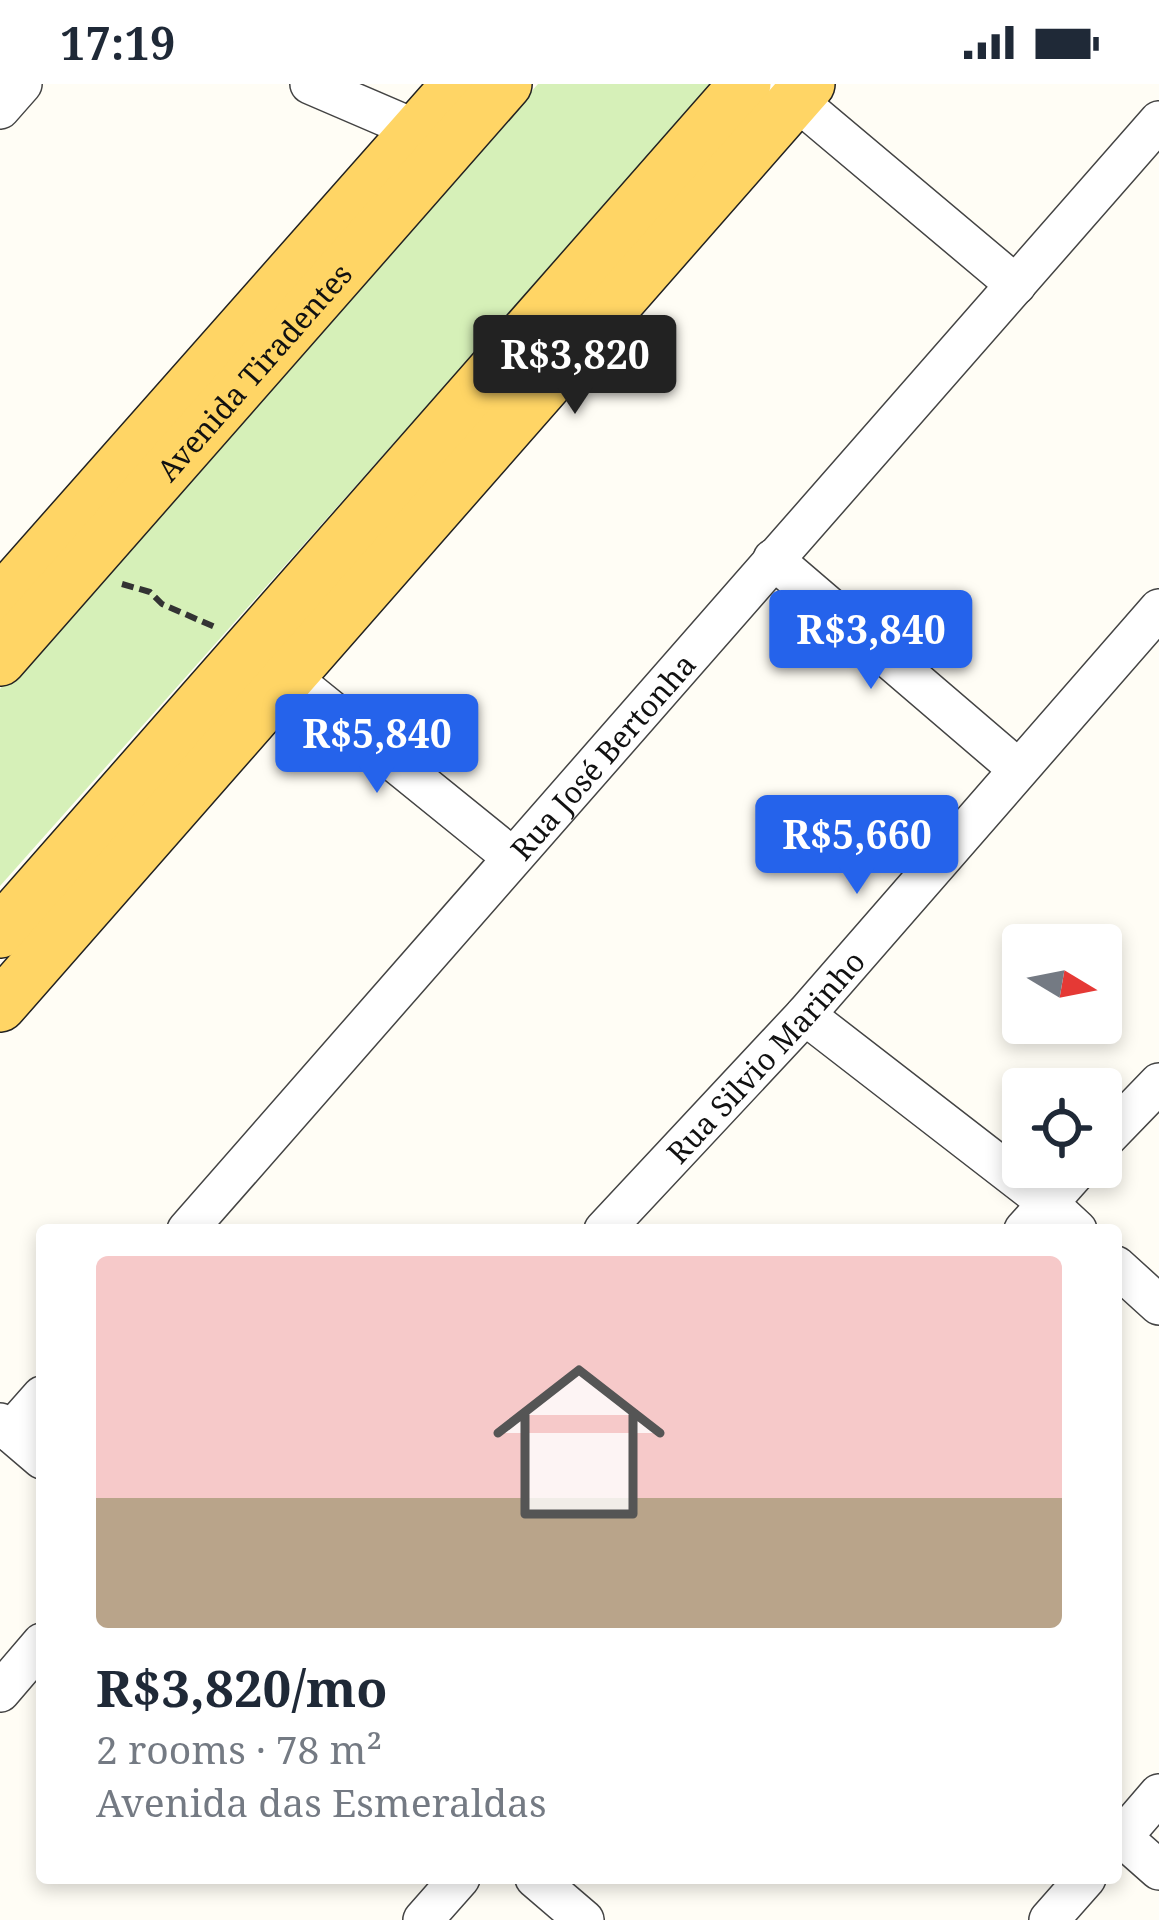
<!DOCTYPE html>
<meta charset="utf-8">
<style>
:root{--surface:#fff;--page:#f6f6f7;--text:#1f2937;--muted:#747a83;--line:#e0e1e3;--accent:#2563eb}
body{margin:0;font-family:"Noto Serif",serif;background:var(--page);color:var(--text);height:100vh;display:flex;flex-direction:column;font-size:45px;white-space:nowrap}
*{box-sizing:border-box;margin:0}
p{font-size:39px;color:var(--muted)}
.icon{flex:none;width:66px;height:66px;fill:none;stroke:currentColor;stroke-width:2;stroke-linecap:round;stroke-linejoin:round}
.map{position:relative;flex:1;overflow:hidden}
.details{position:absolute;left:36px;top:1140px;width:1086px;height:660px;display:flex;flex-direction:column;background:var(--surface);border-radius:12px;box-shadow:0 6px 18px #0003}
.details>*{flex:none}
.needle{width:78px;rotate:100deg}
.controls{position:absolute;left:1002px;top:840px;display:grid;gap:24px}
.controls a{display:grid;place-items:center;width:120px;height:120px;border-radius:12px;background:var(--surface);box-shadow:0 6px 18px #0003;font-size:60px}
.price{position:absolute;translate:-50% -102px;padding:0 27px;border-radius:12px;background:var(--accent);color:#fff;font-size:39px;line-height:78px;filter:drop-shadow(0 3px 6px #0008)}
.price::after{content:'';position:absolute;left:50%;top:72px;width:36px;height:27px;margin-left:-18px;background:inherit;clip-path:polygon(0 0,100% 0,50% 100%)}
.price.selected{background:#222;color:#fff}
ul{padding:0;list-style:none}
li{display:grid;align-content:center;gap:24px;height:636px;padding:0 60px}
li+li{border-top:3px solid var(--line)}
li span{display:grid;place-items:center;height:372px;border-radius:12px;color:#555}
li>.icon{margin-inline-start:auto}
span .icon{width:216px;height:216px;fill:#fffc;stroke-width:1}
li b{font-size:51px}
.status{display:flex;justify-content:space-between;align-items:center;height:84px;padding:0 60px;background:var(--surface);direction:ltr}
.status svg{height:33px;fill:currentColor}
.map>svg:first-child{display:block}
.green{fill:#d6f0b8}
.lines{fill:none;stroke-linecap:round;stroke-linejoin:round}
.minor-casing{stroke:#444;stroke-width:42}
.major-casing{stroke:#222;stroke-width:54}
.path{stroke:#333;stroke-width:6;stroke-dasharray:12 6;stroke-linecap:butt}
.minor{stroke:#fff;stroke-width:39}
.major{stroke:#ffd565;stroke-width:51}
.labels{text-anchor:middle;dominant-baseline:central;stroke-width:12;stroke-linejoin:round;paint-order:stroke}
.street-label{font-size:30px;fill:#111;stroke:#fff}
</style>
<div class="status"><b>17:19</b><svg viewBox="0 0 49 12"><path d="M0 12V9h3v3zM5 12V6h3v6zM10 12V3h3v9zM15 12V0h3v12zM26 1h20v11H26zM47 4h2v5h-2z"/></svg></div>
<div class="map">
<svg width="1159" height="1836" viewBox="0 0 1159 1836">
<rect width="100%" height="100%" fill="#fffdf5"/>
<!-- green -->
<polygon class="green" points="538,0 713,0 0,802 0,605"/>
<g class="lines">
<defs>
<g id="minor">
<polyline points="310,0 417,46"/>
<polyline points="777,0 1016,201"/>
<polyline points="0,25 22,0"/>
<polyline points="773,475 1018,685"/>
<polyline points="270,577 512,773"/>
<polyline points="805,931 1048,1119 1077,1146"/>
<polyline points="1101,1059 1159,999"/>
<path id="s1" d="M187 1146 1159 37"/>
<path id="s2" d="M604 1146 805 931 1159 525"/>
<polyline points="1024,1146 1080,1083"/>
<polyline points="1116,1182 1159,1221"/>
<polyline points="0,1339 42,1375"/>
<polyline points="10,1348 42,1312"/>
<polyline points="0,1608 42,1559"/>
<polyline points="1116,1748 1159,1786"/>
<polyline points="1116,1760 1159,1710"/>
<polyline points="535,1794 584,1836"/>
<polyline points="423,1836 460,1794"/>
<polyline points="1049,1836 1086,1794"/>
</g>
<g id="major">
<polyline points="0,518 458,0"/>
<path id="s3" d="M0 576 506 0"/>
<polyline points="0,848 745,0"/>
<polyline points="0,922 809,0"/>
</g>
</defs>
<!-- minor casing -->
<use href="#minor" class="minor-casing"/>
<!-- major casing -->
<use href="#major" class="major-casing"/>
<!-- path -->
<polyline class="path" points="122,500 150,508 162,520 217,544"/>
<!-- minor -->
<use href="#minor" class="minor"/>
<!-- major -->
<use href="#major" class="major"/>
</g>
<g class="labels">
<!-- street labels -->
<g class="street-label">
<text stroke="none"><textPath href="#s3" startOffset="384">Avenida Tiradentes</textPath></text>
<text stroke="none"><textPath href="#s1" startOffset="630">Rua José Bertonha</textPath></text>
<text stroke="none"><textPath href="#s2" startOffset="237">Rua Silvio Marinho</textPath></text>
</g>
</g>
</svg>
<div class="controls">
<a><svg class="needle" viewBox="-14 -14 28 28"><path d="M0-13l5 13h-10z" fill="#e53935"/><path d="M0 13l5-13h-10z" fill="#747a83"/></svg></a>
<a><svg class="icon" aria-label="locate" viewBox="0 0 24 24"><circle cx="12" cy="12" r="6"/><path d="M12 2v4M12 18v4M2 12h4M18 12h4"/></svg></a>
</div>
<b class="price selected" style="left:575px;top:333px">R$3,820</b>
<b class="price" style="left:871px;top:608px">R$3,840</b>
<b class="price" style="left:377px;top:712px">R$5,840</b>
<b class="price" style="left:857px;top:813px">R$5,660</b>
<section class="details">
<ul>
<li><span style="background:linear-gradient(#f6c9c9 65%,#b9a48a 0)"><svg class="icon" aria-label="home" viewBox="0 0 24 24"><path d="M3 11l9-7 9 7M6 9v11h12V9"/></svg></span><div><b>R$3,820/mo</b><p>2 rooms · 78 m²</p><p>Avenida das Esmeraldas</p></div></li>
</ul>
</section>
</div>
